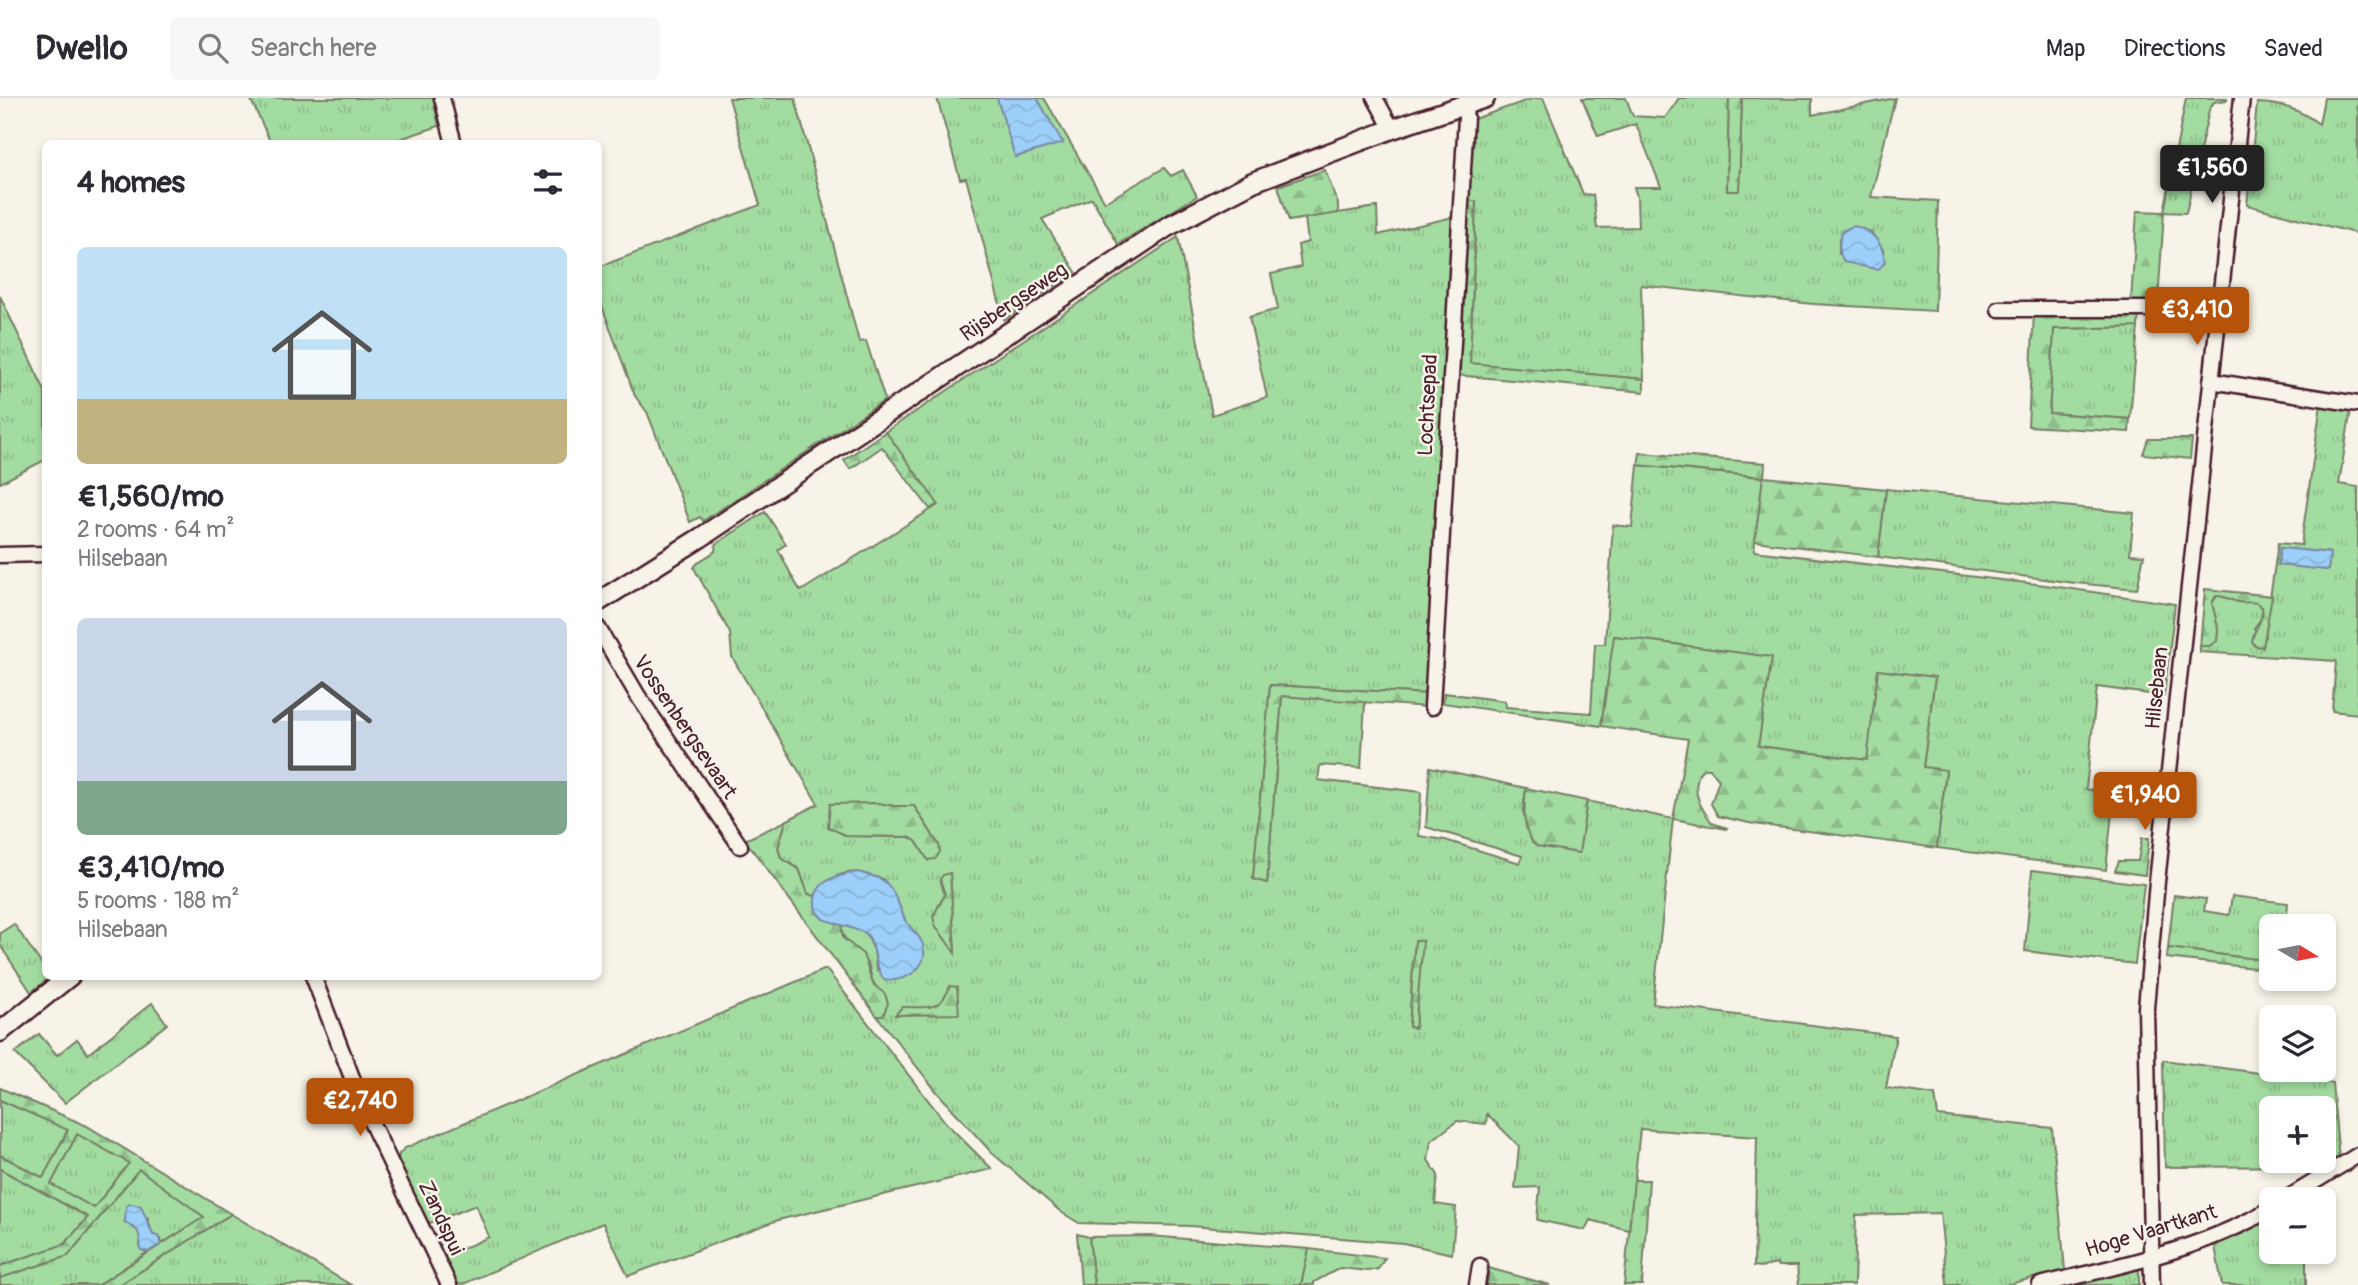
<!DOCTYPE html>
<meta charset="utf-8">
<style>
:root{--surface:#fff;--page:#f7f7f7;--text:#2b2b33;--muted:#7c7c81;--line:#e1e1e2;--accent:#b45309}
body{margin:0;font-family:Pangolin,sans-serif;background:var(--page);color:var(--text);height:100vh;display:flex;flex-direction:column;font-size:26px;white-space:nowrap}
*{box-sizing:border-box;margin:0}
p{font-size:23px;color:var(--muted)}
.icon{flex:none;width:38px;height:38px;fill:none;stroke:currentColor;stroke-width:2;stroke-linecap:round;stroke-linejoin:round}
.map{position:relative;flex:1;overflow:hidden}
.sheet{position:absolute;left:42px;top:42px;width:560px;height:840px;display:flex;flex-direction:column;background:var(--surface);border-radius:10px;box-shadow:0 4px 10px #0003}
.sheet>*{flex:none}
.needle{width:46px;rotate:100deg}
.controls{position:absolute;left:2259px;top:816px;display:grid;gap:14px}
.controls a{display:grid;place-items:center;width:77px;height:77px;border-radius:10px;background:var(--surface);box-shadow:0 4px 10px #0003;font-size:35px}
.price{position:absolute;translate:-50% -60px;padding:0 16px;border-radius:7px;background:var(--accent);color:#fff;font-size:23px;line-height:46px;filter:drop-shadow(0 2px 4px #0008)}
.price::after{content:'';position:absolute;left:50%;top:42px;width:21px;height:16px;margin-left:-10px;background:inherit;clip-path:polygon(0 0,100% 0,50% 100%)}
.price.selected{background:#222;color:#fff}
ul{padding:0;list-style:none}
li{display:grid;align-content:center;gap:14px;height:371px;padding:0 35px}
li span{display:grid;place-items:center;height:217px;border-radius:10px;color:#555}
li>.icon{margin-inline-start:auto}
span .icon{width:126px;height:126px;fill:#fffc;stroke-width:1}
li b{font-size:30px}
h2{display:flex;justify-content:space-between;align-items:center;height:84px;padding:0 35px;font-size:30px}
header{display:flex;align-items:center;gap:42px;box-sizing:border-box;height:98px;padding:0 35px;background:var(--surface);border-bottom:2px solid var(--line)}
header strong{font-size:33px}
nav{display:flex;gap:38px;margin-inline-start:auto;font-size:24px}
.search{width:490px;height:63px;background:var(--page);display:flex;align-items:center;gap:18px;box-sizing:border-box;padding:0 24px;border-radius:10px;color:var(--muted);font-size:26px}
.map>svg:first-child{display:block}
.grass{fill:url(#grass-tufts);stroke:#767e66;stroke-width:2;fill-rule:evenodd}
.forest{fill:url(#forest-firs);stroke:#767e66;stroke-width:2;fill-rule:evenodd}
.water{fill:url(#water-waves);stroke:#7b89a7;stroke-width:2}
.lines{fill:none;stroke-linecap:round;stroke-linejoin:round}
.minor-casing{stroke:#4a1f2b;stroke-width:19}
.major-casing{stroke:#4a1f2b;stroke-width:23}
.minor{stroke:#f7f3e8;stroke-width:14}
.major{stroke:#f7f3e8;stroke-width:18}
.labels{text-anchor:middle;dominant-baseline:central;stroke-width:5;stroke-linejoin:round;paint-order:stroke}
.street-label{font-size:21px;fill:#4a1f2b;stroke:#f7f3e8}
</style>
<header>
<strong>Dwello</strong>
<div class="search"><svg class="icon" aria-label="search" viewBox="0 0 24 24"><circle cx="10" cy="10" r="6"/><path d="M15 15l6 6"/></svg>Search here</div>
<nav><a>Map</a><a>Directions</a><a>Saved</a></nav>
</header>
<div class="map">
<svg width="2358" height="1187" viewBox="0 0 2358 1187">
<defs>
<pattern id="grass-tufts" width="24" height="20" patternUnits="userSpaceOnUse" patternTransform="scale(1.75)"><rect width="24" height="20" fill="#a3dca1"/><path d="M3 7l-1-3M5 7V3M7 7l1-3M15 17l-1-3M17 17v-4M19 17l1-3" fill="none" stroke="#8ebc8b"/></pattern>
<pattern id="forest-firs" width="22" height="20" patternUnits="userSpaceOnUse" patternTransform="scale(1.75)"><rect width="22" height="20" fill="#a3dca1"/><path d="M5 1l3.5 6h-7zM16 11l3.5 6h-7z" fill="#8ebc8b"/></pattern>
<pattern id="water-waves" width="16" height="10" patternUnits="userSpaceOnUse" patternTransform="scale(1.75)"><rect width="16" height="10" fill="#9cd0fa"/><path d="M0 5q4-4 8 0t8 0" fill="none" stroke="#88b2d6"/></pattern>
</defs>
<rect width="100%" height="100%" fill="#f7f3e8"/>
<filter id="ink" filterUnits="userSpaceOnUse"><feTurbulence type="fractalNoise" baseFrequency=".0143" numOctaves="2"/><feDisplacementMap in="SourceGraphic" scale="14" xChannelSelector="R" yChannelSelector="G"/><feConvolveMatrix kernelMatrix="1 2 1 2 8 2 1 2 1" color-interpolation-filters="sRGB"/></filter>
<g filter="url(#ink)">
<!-- grass -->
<g class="grass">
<polygon points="250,0 433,0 439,28 388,45 271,45"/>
<polygon points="729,0 795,0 859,244 866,243 885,302 703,423 700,419 690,424 647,314 635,298 599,200 599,169 760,107"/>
<polygon points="937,0 997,0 1016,59 1062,45 1037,0 1044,0 1105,104 1164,70 1171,78 1183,72 1197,98 1118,146 1092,100 1042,121 1076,174 1004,222 966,80 960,81"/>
<path d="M1534 0H1543L1583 96 1593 97 1597 130 1638 129 1637 99 1634 89H1661L1636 26 1598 38 1582 0H1626L1633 18 1665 20 1679 0H1729L1727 92 1739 93 1742 0 1812 1V17L1895 0 1871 99 1938 103 1935 213 1813 206 1641 187 1644 281 1470 266 1476 104 1466 103 1471 22ZM1853 128 1871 134 1884 153 1839 156V141Z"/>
<polygon points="2186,0 2227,0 2227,2 2214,4 2209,12 2186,115 2164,114"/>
<path d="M2324 0H2358V136L2247 107 2257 5C2282 6 2299 11 2319 26Z"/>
<path d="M1377 109 1378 137 1457 118 1428 596 1270 587 1253 781 1267 785 1282 598 1365 604 1361 670 1320 667 1318 682 1421 694 1419 738 1445 742 1520 765 1522 758 1426 729 1430 669 1526 690 1523 713 1532 744 1578 754 1587 703 1673 721 1653 906 1896 938 1886 990 1935 997 1938 1018 2052 1030 2065 1172 2005 1187H1947L1940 1115 1856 1117 1854 1187H1799L1797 1168H1778L1777 1166 1763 1169 1754 1168 1757 1039 1640 1031 1629 1132 1590 1122 1585 1132 1537 1122 1540 1089 1515 1090 1519 1048 1487 1016 1486 1026 1457 1023 1431 1043 1428 1062 1438 1077 1435 1106 1456 1109 1452 1156 1403 1145 1190 1128 1079 1125 1061 1114 991 1054 937 994 877 918 883 917C892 895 882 900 873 884 870 878 871 872 868 867 860 852 840 845 841 826L866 835 874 852 877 872 905 821 894 796 883 781C875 779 867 776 860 775 843 772 822 782 815 798L808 796 799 771 781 760 778 750 786 723 818 706 732 559 730 535 694 470C698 461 709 459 715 453L716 446 765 414 786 446 778 452C787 466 791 480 801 493L938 407 885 334 1178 139 1212 317 1267 299 1249 219 1278 211 1271 176 1301 169 1298 147 1308 144 1305 120ZM883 706 894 708H914L932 736 928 762 916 743 909 739 847 738ZM950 775 955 854 938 808 945 797 940 781ZM1415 843H1422L1415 930 1409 929Z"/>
<polygon points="0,198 45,293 45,362 0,385"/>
<polygon points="2138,229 2130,321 2049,315 2054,231"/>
<path d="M2321 306 2351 311 2339 386 2358 389V616L2332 613 2336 563 2200 554V548H2209L2217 542 2218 530 2212 505 2218 497 2238 504 2254 503 2262 509 2263 518 2254 530 2263 549 2278 445 2301 447ZM2280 450 2330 455 2328 472 2278 467Z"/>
<polygon points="1638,367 1763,379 1754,453 2045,487 2175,506 2164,598 2097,589 2086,691 2114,695 2106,772 1937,750 1946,673 1923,669 1935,579 1878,572 1868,662 1758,648 1771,559 1615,538 1601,628 1443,605 1444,595 1505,603 1506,609 1591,615 1595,546 1605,546 1613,427 1632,429"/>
<polygon points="1886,391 2134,415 2130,456 2144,457 2137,491 2075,485 1878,459"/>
<polygon points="2032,772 2144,786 2135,866 2025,853"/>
<polygon points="2174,797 2206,801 2204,813 2229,817 2232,798 2288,805 2286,828 2272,828 2271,863 2168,850"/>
<polygon points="14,826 45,871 46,878 51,879 31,894 0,847 0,835"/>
<polygon points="826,871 946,1025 992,1071 778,1122 628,1178 603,1125 461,1187 455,1184 444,1159 489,1139 476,1107 430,1125 423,1119 398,1062 399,1056 405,1050"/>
<polygon points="152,905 167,926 65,1005 15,955 39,936 57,957 77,941 88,956"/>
<path d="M2163 962 2332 985 2339 1061 2327 1068 2165 1069ZM2272 1010H2324V1062H2272Z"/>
<polygon points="0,1002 68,1031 43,1080 0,1057"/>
<polygon points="77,1036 130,1065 94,1110 51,1086"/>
<polygon points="0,1071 88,1119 65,1146 0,1168"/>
<path d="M139 1071 205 1119 161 1146V1141L153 1137 147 1119 125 1124C136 1130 142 1134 140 1148L144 1153 148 1154 98 1187H0V1180L68 1158Z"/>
<polygon points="2271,1115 2272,1153 2306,1153 2306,1187 2222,1187 2214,1142"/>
<polygon points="231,1116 351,1187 119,1187"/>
<polygon points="1150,1138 1309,1151 1301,1187 1094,1187 1089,1139"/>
<polygon points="2139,1168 2139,1187 2064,1187"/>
</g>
<!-- forest -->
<g class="forest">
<polygon points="1729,0 1742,0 1739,93 1727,93"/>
<polygon points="1325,72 1338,106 1338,115 1289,123 1278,88"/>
<polygon points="1466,103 1476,103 1470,265 1644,281 1644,294 1455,277"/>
<polygon points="2137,113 2164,114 2158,204 2131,204"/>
<polygon points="2139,214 2138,229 2054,231 2049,315 2130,321 2129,334 2028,328 2034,215"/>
<polygon points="885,334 886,334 938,406 930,411 882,349 850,371 844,362"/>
<polygon points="2148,341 2192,341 2190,361 2143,356"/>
<polygon points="1640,355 1765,365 1764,379 1886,391 1878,459 1755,443 1763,379 1638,367"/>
<path d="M2205 491 2272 498 2263 549 2255 548 2252 543C2254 530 2265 521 2262 509 2254 501 2249 506 2239 504 2230 503 2226 497 2216 498L2212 505 2218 530 2217 543 2209 548H2200Z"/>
<path d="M1614 538 1772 559 1758 648 1867 662 1878 572 1935 579 1923 669 1946 672 1937 750 1754 726 1718 718 1711 706 1719 682 1710 671C1703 670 1700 672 1698 679 1692 697 1702 711 1712 725L1727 730 1726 731 1673 721 1688 641 1601 628Z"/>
<polygon points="1270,587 1428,596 1427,609 1282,598 1267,785 1253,781"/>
<path d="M1526 690 1587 703 1579 755 1537 748C1521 736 1524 708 1526 690Z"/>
<polygon points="878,705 894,708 914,708 939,747 940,754 935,761 928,762 916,743 909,739 847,738 828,729 830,706"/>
<polygon points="786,723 778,750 781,760 799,771 808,796 815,798 816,813 823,821 841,826 843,840 863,856 873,886 885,896 888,905 883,918 877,918 745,742"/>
<polygon points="2142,740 2149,740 2145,777 2115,773 2119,763 2138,763"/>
<polygon points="950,775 955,855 935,827 933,818 945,797 940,781 943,777"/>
<polygon points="1415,842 1423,843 1415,930 1409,929"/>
<polygon points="2168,850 2271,863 2271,872 2167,860"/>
<path d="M950 888 957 889 959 916 895 917 902 909C925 908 940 916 950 888Z"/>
<path d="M0 990 87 1028 231 1116 119 1187H98L204 1119 139 1071 68 1158 0 1180V1168L65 1146 88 1119 0 1071V1057L43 1080 68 1032 0 1002ZM77 1036 129 1065 94 1110 51 1086Z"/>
<polygon points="1634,1082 1649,1082 1642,1187 1624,1187"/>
<polygon points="1077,1136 1089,1139 1094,1187 1081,1187"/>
<polygon points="1309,1151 1385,1160 1378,1171 1368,1173 1340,1170 1314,1184 1314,1187 1301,1187"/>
<polygon points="1489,1170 1492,1171 1550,1187 1487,1187"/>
</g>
<!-- water -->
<g class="water">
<polygon points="997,0 1037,0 1063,45 1015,59"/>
<path d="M1853 128C1872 131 1883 145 1885 164L1878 172 1844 164C1838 153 1838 144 1842 133Z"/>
<polygon points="2280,450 2330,455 2328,472 2278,467"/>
<path d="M858 774C866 777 878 778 884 783 896 793 899 809 905 822 910 830 918 836 922 844 932 869 905 885 884 882 872 864 878 850 866 835L823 821 816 813C809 784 836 777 858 774Z"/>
<path d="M130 1106 141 1108 153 1137 158 1138 161 1146 148 1154 141 1152C138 1134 143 1134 125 1124L126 1108Z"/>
</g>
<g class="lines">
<defs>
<g id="minor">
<polyline points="442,0 454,46"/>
<polyline points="1375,0 1392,31"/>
<polyline points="1999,211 2173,211 2218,217"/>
<polyline points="2211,283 2358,306"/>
<polyline points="0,457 46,456"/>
<polyline points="598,530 638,598 740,748"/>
<polyline points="1432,609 1466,19 1463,8"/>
<polyline points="313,878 361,1003 449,1187"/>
<polyline points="2286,1101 2358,1057"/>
<polyline points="1477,1187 1480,1168"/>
<path d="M2040 1187C2118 1168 2202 1152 2272 1110"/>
<polyline points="2152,1187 2146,910 2157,784 2242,0"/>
</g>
<g id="major">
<polyline points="598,504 700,440 1167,129 1253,84 1392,31 1485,0"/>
<polyline points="0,934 70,878"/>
</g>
</defs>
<!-- minor casing -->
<use href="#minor" class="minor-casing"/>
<!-- major casing -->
<use href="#major" class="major-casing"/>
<!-- minor -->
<use href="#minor" class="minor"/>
<!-- major -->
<use href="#major" class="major"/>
</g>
</g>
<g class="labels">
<!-- street labels -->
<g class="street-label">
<text transform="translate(1014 204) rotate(-34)">Rijsbergseweg</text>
<text transform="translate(1428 307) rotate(-87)">Lochtsepad</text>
<text transform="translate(2157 590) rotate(-84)">Hilsebaan</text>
<text transform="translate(685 629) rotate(56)">Vossenbergsevaart</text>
<text transform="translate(441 1120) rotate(65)">Zandspui</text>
<text transform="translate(2151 1133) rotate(-17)">Hoge Vaartkant</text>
</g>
</g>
</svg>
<div class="controls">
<a><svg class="needle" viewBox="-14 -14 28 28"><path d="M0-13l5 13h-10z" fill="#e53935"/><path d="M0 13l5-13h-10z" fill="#7c7c81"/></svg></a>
<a><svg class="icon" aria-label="layers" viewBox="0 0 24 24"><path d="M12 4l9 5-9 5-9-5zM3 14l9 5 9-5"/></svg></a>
<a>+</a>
<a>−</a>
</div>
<b class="price selected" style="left:2212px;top:107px">€1,560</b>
<b class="price" style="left:2197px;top:249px">€3,410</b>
<b class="price" style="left:2145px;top:734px">€1,940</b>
<b class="price" style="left:360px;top:1040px">€2,740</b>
<section class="sheet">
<h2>4 homes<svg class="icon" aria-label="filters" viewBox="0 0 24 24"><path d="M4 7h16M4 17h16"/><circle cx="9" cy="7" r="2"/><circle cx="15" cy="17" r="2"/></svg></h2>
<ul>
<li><span style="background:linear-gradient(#bfe0f5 70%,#c2b280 0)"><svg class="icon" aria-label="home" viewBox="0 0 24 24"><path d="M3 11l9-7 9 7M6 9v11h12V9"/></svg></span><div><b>€1,560/mo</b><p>2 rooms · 64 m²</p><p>Hilsebaan</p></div></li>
<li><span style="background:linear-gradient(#c9d6e8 75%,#7fa58c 0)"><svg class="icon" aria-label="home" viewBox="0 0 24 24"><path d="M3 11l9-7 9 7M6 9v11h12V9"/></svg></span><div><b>€3,410/mo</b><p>5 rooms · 188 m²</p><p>Hilsebaan</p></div></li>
</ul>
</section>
</div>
